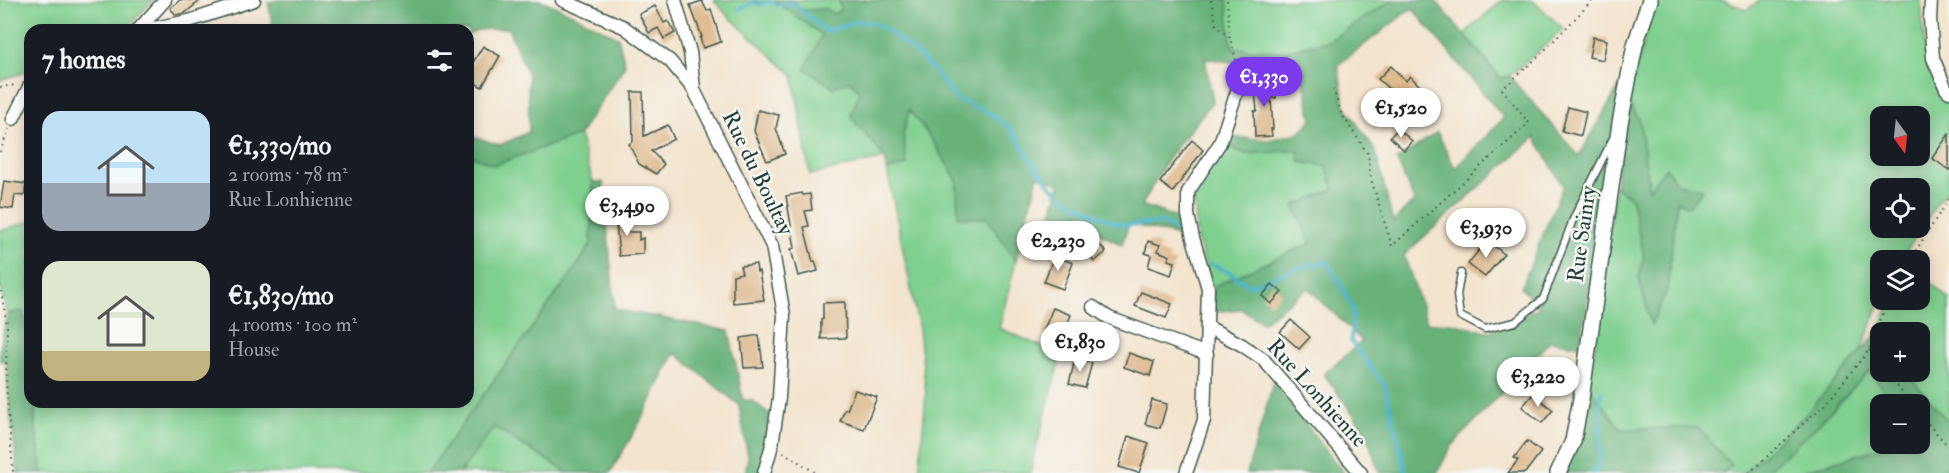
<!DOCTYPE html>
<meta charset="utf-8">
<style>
:root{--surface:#171b24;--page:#20242c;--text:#f1f3f6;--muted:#9ea1a6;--accent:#7c3aed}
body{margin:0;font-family:"IM FELL Double Pica",serif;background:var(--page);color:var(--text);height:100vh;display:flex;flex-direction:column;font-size:22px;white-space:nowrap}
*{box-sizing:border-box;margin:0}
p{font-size:20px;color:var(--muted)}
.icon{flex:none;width:33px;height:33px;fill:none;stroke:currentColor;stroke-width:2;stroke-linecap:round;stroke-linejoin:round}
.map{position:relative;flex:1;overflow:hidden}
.panel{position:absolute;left:24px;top:24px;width:450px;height:384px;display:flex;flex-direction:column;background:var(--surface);border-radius:18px;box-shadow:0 3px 15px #0003}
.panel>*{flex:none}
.needle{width:39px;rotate:165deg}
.buttons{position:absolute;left:1870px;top:106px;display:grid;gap:12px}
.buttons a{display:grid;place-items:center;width:60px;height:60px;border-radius:12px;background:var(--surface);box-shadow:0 3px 15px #0003;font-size:30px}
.price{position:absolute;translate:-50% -51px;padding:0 14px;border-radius:21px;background:#fff;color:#222;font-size:20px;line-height:39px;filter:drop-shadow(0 2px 3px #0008)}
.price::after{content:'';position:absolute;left:50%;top:36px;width:18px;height:14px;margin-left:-9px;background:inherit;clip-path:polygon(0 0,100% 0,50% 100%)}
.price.active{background:var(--accent);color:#fff}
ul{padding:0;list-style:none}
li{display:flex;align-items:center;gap:18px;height:150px;padding:0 18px}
li span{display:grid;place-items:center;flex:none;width:168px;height:120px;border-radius:18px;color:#555}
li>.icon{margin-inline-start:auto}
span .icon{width:72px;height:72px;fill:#fffc;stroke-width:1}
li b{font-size:26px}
h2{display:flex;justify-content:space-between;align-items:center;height:72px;padding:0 18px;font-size:26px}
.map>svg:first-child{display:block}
.green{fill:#7fcf8f;stroke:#4f8662;stroke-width:1.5;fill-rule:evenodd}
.forest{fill:#67b27a;stroke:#437857;stroke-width:1.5;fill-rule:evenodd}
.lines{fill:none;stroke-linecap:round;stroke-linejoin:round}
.stream{stroke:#4cb5ca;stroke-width:4}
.building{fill:#deba8f}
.service-casing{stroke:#3f564b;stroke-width:9}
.minor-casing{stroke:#3f564b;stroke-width:15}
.tertiary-casing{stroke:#3f564b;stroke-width:18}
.path{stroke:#3f564b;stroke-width:2;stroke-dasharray:1.5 4.5;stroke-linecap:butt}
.service{stroke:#fff;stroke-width:6}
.minor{stroke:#fff;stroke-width:12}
.tertiary{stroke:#fff;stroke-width:15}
.labels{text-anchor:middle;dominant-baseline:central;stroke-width:5;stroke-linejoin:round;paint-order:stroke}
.street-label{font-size:22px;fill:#1f3d34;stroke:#f6f6f2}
</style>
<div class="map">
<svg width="1949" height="473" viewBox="0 0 1949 473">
<rect width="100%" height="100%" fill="#f6f6f2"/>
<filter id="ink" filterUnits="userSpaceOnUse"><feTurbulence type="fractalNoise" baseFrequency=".0167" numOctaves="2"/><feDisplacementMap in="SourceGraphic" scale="12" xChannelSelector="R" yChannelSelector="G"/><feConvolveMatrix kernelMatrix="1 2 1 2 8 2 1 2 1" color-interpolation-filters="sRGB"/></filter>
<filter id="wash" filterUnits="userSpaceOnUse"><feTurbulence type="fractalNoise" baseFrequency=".008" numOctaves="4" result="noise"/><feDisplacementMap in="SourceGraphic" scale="24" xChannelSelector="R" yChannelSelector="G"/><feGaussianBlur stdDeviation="1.35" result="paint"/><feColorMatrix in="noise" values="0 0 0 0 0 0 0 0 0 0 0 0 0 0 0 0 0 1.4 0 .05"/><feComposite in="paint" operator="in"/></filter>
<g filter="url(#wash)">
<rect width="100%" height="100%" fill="#f3e4ce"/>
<!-- green -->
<g class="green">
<polygon points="0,0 153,0 125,30 30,30 30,71 0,80"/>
<polygon points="714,0 777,0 776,2 822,35 850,81 860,91 851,116 885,158 810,175 793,75 728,16"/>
<polygon points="791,0 839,0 841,9 834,14 827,9 803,10"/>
<polygon points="1227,0 1393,0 1329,41 1283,51 1233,48 1230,38"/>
<polygon points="1502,0 1532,0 1564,29 1509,76 1502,79 1464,34"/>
<path d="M1656 0H1722L1747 10 1760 0H1921L1926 67 1949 103V188L1938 202 1900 261H1881V300L1860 353 1807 413 1744 473H1722L1731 466 1699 428 1621 429 1589 387 1615 187 1631 197 1644 257 1639 277 1651 324 1667 290 1677 201 1702 189 1677 184 1649 190 1640 122 1627 99ZM1881 117H1920V156H1881ZM1881 189H1920V228H1881Z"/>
<polygon points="909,109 930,137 957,180 958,217 987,218 1016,261 999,328 1061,355 1032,463 1031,473 919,473 926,394 919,329 887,170 907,165 903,135"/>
<polygon points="579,135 593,182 591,244 579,263 427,473 43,473 35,424 35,402 468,402 468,154 494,165"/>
<polygon points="1223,144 1246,154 1298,150 1300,162 1326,166 1334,189 1311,243 1212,287 1197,237 1194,195"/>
<polygon points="30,221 30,333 22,311 7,314 0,285 0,231"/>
<polygon points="1920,273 1949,299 1949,423 1906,372 1920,372 1920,333 1881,333 1881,343 1875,336 1892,300 1920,300"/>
<polygon points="1869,371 1896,405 1881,405 1881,444 1895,444 1806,470 1802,473 1764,473 1817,426"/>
<polygon points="494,427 568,473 460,473"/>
</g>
<!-- forest -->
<g class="forest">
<polygon points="280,0 540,0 558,7 618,37 625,65 579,135 494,165 468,154 468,135 500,145 529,132 528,75 508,28 478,30 468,35 468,30 274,30 268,2"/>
<path d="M777 0H791L803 10 827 9 834 14 841 9 839 0H1227L1230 38 1233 48 1283 51 1329 41 1393 0H1435L1501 79 1509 76 1579 156 1620 85 1615 136 1580 346 1550 341 1451 447 1437 473H1379L1366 432 1324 374 1362 341 1308 288 1262 323 1242 309 1211 312 1212 287 1311 243 1294 206 1334 189 1326 166 1300 162 1298 150 1246 154 1223 144 1229 137 1269 140 1298 133 1312 120 1304 81 1261 67 1205 58 1213 101 1169 157 1142 205 1180 219 1187 238 1129 224 1122 245 1089 228 1052 213 1060 184 1038 176 1016 261 987 218 958 217 957 180 930 137 909 110 903 135 907 165 887 170 885 158 851 116 860 91 850 81 833 87 805 69 822 35 776 2ZM1412 8 1504 118 1455 168 1437 132 1397 160 1414 201 1393 222 1376 152 1345 106 1338 65ZM1535 137 1563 186 1521 288 1540 307 1488 332 1451 323H1427L1404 255Z"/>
<polygon points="1627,99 1640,122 1649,189 1666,167 1677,184 1703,189 1689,207 1677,201 1667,291 1651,325 1639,277 1644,257 1631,197 1615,187"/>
<polygon points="593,182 603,182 615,309 729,331 743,400 751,400 770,414 760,473 745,473 748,457 739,405 675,353 640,422 610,473 568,473 494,427 460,473 427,473 579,263 591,244"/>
<polygon points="22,311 30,333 30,402 35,402 35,424 43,473 18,473 10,412 6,361 0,361 0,350 7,314"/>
<polygon points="1875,336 1881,343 1881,372 1906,372 1949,423 1949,473 1802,473 1806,470 1895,444 1920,444 1920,405 1896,405 1869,371 1817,426 1764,473 1744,473 1807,413"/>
<polygon points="1273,383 1344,473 1247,473"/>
<polygon points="1589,387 1621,429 1699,428 1732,466 1722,473 1558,473"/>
</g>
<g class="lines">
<!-- stream -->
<g class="stream">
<polyline points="739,9 756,2 760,5 768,2 776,5 792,3 826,31 855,22 869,22 885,29 916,53 932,69 957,100 991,114 1011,129 1035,167 1053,188 1067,200 1112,222 1125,225 1164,223 1172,229 1180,233"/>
<polyline points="1210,264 1229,272 1249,286 1297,268 1326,262 1341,284 1353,309 1351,341 1385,386 1406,473"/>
<polyline points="1593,473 1600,459 1601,392"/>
</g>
</g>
<g id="blocks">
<!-- building -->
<g class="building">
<polygon points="180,0 201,0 185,13 176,15 170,8"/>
<polygon points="702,1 707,11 711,9 721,42 703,48 700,38 702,37 690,5"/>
<polygon points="655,6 664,23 668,21 675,33 664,39 658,28 649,33 639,14"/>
<polygon points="1593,37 1607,40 1603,60 1589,57"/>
<polygon points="483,46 500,56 482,87 468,79 468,71"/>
<polygon points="1391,66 1406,81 1410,76 1419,85 1411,93 1416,98 1405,110 1386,92 1389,89 1378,79"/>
<polygon points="1275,80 1276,98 1271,98 1273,129 1271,129 1272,136 1255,137 1254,111 1257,111 1254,82"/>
<polygon points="632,92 643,92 644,136 668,125 674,139 651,151 664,164 656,174 639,164 629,144 633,141"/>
<polygon points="1568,107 1586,112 1581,136 1562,131"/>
<polygon points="758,110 779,115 776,128 785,154 767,161 754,131"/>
<polygon points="1398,129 1412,141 1404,150 1390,137"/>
<polygon points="1949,134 1949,170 1932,158"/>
<polygon points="1192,140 1203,150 1173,192 1160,182"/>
<polygon points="4,181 26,184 24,196 15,195 13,209 0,207"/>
<polygon points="802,193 803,195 810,194 812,210 805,211 809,226 804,227 813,262 815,261 818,271 798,276 791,249 795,248 786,196"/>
<polygon points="626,210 628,232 639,232 639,240 643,238 643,254 619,256 615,212"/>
<polygon points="1088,231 1106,252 1094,262 1076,241"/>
<polygon points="1487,240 1504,254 1485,277 1468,264"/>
<polygon points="1148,241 1160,245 1158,251 1170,256 1168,260 1175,262 1171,275 1148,267 1151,255 1145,253"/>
<polygon points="1054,256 1073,263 1063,289 1044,282"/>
<polygon points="756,264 757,272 759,271 764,300 733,303 733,275 742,273 740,266"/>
<polygon points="1272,284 1282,292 1271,304 1262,296"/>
<polygon points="1141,292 1172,304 1166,318 1135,306"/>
<polygon points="845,302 846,338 821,339 821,320 823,319 823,303"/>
<polygon points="1053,308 1071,315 1060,341 1042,334"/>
<polygon points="1291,320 1310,337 1299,349 1280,332"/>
<polygon points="759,335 763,367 744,368 741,338"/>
<polygon points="1129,353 1154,362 1150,376 1124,367"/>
<polygon points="1075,359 1092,363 1085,388 1069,384"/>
<polygon points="855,390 877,397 864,429 840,421 845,409 847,410"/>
<polygon points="1533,394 1553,410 1542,423 1522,407"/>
<polygon points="1152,400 1167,404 1160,428 1145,424"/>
<polygon points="1128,436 1149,443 1139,473 1119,467"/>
<polygon points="1527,441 1541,452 1525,473 1508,473 1518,460 1514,458"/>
</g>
</g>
</g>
<g filter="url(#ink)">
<use href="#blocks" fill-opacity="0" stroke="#3f564b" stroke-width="1.5"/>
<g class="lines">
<defs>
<polyline id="service" points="1461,273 1457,295 1460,316 1485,329 1515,322 1543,299 1574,217 1612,140"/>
<g id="minor">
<polyline points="562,0 624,27 670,61 694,90 772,246 784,315 779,398 772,445 764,473"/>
<polyline points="675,0 690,52 694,89"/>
<polyline points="1931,0 1930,19 1933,58 1946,89 1949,92"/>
<polyline points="138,30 165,0"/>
<polyline points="144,30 189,21 254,0"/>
<polyline points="13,119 30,85"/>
<polyline points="1093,307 1109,318 1207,354"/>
<polyline points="1208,327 1242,345 1263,359 1361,473"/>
<polyline points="1186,473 1204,420 1208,288 1193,238 1188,215 1188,192 1220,143 1241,79"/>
</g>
<polyline id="tertiary" points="1558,473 1573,441 1581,399 1620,123 1635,45 1650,0"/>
</defs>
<!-- service casing -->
<use href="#service" class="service-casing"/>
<!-- minor casing -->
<use href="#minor" class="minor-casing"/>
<!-- tertiary casing -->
<use href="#tertiary" class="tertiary-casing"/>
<!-- path -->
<g class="path">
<polyline points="1211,0 1216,25 1230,38 1238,67"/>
<polyline points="1227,0 1230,38"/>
<polyline points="0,87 15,85"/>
<polyline points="1333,89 1342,115 1368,154 1371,179 1392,246 1529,123 1502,89 1539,56 1593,0"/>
<polyline points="0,152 9,129"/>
<polyline points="1909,261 1949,199"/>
<polyline points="0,285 7,325 6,384 13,473"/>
<polyline points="1869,350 1881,365"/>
<polyline points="1886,372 1912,405"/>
<polyline points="1920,415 1949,447"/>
<polyline points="783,452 816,473"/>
<polyline points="1749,473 1826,403 1869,350 1888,300"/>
</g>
<!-- service -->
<use href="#service" class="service"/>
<!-- minor -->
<use href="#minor" class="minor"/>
<!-- tertiary -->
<use href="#tertiary" class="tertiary"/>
</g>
</g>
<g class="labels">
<!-- street labels -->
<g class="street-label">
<text transform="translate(758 173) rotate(64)">Rue du Boultay</text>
<text transform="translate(1582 234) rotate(-82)">Rue Sainry</text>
<text transform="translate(1317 393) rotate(48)">Rue Lonhienne</text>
</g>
</g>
</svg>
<div class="buttons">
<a><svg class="needle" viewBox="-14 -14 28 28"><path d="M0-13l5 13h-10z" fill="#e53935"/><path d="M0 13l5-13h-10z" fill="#9ea1a6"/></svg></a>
<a><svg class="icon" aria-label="locate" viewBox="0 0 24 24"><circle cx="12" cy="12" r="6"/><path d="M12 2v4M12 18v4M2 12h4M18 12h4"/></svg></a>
<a><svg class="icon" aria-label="layers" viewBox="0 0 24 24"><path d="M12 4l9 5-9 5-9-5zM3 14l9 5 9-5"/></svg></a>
<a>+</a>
<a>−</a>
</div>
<b class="price active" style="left:1264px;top:108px">€1,330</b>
<b class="price" style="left:1401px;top:139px">€1,520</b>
<b class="price" style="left:627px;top:237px">€3,490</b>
<b class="price" style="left:1486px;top:259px">€3,930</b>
<b class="price" style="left:1058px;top:272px">€2,230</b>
<b class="price" style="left:1080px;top:373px">€1,830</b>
<b class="price" style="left:1538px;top:408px">€3,220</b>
<section class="panel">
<h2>7 homes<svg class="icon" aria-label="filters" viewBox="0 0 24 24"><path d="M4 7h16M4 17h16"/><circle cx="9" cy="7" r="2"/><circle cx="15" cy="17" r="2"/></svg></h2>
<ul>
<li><span style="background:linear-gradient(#bfe0f5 60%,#9aa5b1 0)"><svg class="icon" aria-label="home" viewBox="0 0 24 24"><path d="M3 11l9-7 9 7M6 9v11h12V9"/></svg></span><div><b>€1,330/mo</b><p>2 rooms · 78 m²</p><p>Rue Lonhienne</p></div></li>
<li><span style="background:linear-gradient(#dfe7d0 75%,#c2b280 0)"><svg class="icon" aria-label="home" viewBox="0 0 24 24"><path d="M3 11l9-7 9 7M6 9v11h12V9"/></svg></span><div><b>€1,830/mo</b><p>4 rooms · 100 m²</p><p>House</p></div></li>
</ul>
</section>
</div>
